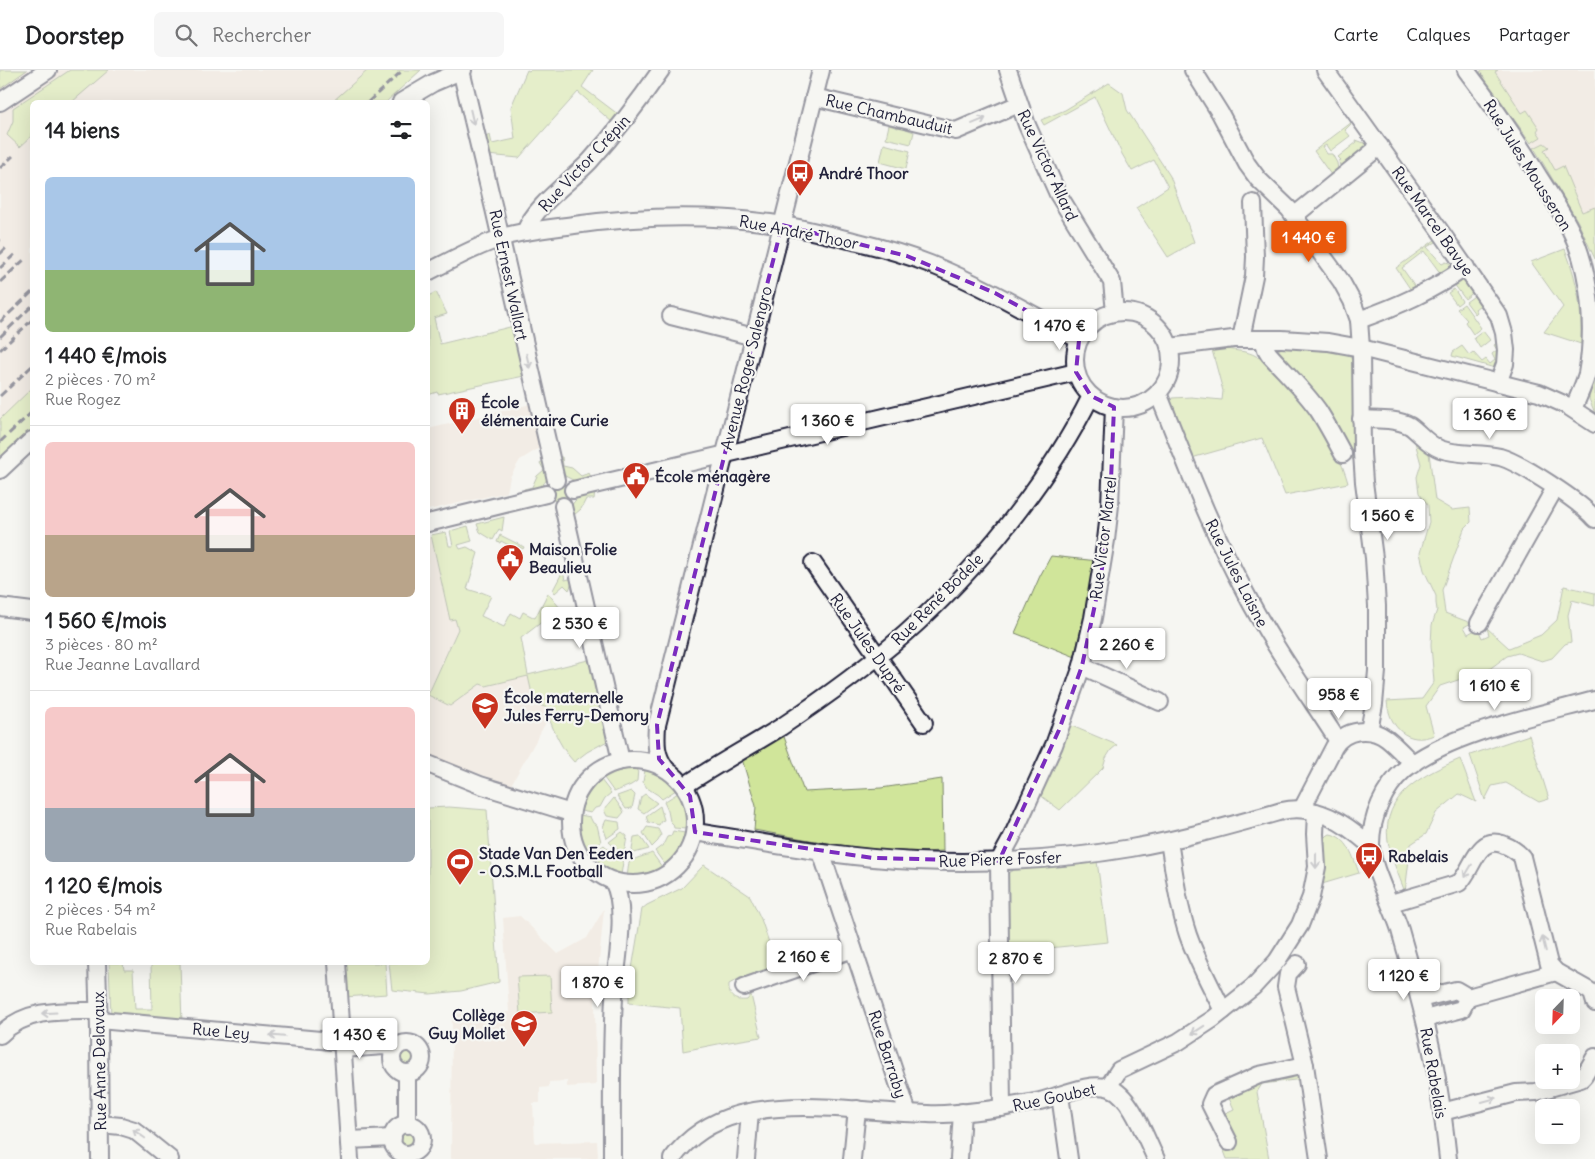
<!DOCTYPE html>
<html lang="fr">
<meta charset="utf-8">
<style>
:root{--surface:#fff;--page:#f6f6f6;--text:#202124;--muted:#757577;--line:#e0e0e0;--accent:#ea580c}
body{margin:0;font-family:Delius,sans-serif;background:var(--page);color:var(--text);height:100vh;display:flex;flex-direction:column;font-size:19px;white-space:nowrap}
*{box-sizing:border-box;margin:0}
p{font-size:16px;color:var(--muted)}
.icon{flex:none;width:28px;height:28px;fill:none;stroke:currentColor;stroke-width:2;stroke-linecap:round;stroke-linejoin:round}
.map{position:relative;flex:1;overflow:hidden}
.drawer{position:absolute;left:30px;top:30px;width:400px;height:865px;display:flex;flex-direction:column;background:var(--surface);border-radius:8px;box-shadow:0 5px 20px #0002}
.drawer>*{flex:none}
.needle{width:32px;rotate:203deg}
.tools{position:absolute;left:1535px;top:919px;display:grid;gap:10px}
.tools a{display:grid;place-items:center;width:45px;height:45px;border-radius:8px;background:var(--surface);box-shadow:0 5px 20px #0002;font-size:25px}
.price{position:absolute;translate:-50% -42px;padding:0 11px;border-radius:5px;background:#fff;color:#222;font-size:16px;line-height:32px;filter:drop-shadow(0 1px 2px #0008)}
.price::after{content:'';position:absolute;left:50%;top:30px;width:15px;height:11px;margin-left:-8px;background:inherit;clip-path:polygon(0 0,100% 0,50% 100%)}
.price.current{background:var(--accent);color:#fff}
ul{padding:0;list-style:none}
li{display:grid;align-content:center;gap:10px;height:265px;padding:0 15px}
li+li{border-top:1px solid var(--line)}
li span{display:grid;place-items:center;height:155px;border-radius:8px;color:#555}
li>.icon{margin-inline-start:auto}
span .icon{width:90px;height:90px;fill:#fffc;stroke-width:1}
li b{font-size:21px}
h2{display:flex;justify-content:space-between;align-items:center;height:60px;padding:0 15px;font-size:21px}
header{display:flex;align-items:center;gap:30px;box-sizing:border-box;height:70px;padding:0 25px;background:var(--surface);border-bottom:1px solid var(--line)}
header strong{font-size:24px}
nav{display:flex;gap:28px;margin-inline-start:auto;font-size:18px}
.search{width:350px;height:45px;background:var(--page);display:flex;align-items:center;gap:12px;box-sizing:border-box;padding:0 18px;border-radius:8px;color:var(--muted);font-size:19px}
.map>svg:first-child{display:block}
.built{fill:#eee0d4}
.green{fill:#d0e59a;stroke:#79846a}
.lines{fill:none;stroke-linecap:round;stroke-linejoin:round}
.minor-casing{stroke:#22223b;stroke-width:20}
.minor{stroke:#f6f6f2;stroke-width:16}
.rail{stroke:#22223b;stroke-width:3;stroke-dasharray:8 4;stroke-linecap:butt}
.oneway{stroke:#9797a0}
.marked{fill:none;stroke:#7b2cbf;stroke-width:4;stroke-dasharray:10 6;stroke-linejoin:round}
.labels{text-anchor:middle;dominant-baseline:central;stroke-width:4.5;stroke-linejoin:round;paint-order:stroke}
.street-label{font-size:16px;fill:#22223b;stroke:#f6f6f2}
.poi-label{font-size:16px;font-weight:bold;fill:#22223b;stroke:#f6f6f2;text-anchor:start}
</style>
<header>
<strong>Doorstep</strong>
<div class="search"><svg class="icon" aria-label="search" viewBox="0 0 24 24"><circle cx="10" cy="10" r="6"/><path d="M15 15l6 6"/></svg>Rechercher</div>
<nav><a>Carte</a><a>Calques</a><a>Partager</a></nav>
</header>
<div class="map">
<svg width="1595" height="1089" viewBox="0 0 1595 1089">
<rect width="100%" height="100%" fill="#f6f6f2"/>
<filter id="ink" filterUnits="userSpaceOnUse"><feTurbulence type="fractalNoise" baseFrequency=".02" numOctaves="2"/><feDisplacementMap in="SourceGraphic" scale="10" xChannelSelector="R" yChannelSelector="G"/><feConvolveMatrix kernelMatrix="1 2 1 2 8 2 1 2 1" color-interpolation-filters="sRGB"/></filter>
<g filter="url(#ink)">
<!-- built -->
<g class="built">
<polygon points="0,0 421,0 386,32 32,32 32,359 0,389"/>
<polygon points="1479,0 1595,0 1595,189 1578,152 1531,73"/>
<polygon points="531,334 541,377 520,390 510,407 507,422 428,440 428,359"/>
<polygon points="428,467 431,467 450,550 455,549 458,559 428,624"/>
<polygon points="528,605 534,633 553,640 511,715 446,692 428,684 428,625 450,636 480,614 486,616"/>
<polygon points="604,839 595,933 596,1015 567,1017 567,1011 549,1012 549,1017 540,1018 540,1033 533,1033 535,1073 597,1071 598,1086 596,1089 451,1089 452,944 509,942 503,848 520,846 558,884 587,868"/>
</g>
<!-- green -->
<g class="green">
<polygon points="0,0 27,0 0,19"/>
<polygon points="70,0 109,0 72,32 32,32 32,66 20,77 7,65 13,51 13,38"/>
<polygon points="368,0 421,0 386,32 332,32"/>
<polygon points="527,0 529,1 530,0 593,0 582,17 619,45 613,53 578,22 519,88 487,85 483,68 490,65 492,74 515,69 511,37"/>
<polygon points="1483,0 1498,0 1495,2 1522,43 1527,40 1539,58 1537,61 1541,67 1531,73 1480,2"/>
<polygon points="1109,13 1123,23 1127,40 1170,106 1194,172 1168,187 1136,138 1168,117 1154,90 1132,101 1122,84 1095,27 1044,55 1041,50 1065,40"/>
<polygon points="1356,49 1345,60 1350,66 1330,81 1326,75 1323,77 1327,84 1332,84 1337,93 1339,106 1334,109 1314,81"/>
<polygon points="899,52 907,54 906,59 914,62 911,74 886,68 889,55 898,58"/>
<polygon points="1356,70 1367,74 1366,77 1341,104 1339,91 1341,90 1338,87 1357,72"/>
<polygon points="1544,73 1549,77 1544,80 1555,100 1563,96 1582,142 1595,137 1595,189 1578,152 1534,78"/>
<polygon points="884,74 910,81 906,99 880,92"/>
<polygon points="1439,167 1438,171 1427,177 1442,194 1446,192 1455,195 1441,204 1424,181 1402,198 1417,219 1413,223 1396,198"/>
<path d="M1565 179C1578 212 1582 239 1581 274L1544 262 1563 237 1531 192Z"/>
<polygon points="1462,209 1465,209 1475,221 1465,229 1454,214"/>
<polygon points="1454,219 1462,231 1457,235 1448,223"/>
<polygon points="436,222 447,244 434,248 440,274 514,256 524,306 438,324 437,322 428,325 428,225 428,226"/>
<polygon points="1477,224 1485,236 1482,238 1480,235 1475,239 1477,242 1475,244 1466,232"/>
<polygon points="1464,234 1481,258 1473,264 1465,252 1467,250 1457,239"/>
<polygon points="1483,261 1490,270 1480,278 1474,268"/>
<polygon points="1500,270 1498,297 1495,298 1452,286 1453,282 1462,276 1469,285 1473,282 1482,292 1486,289 1490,294 1495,290 1492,284 1497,280 1494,275"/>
<polygon points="1284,277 1346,283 1352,288 1355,295 1357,397 1336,360 1277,284 1278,280"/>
<path d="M1227 279C1236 281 1248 281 1256 286 1295 306 1337 372 1348 413L1285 425 1262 368 1188 389 1169 336 1172 328 1191 327 1222 330 1223 321 1212 280Z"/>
<polygon points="1595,298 1595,343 1589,329"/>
<polygon points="32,318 32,359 0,389 0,349"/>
<path d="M1415 372 1429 383 1435 430 1452 440 1470 438 1471 452 1464 459 1442 520 1445 543 1471 553 1464 557 1468 564 1475 560 1479 561 1482 568 1489 565 1487 558 1509 578 1541 565 1557 550 1564 516 1595 523V536L1572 530 1568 545 1571 572 1565 574 1552 588 1542 591 1518 583 1507 586 1488 600 1440 616 1426 636 1434 665C1408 676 1389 657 1387 631L1422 629 1434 612 1431 575 1432 555 1437 540 1436 533V526L1424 500 1420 483 1429 452 1428 435 1419 423 1417 407 1421 394Z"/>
<polygon points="554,387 562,387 563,396 572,398 581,406 589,403 592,409 577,412 563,405"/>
<path d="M546 389 549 406C540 420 539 419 523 421L524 419 532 417 537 406 544 400 540 393Z"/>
<circle cx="559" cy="423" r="9"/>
<polygon points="595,422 594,429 586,429 581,439 574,445 577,454 572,456 570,437 579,426"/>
<polygon points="504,447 502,461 499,459 493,470 480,462 477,454"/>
<path d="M468 456 472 471 458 475 460 479 467 477 478 483 467 519 480 523 481 522 491 526 481 546 504 557 511 543 520 548 523 542 535 548 548 523 560 538 521 568 528 605 592 589 611 669 587 682 574 692C562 679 555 664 549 648L553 640 534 633 528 606 486 616 480 614 450 636 428 625 458 559 455 549 450 550 431 465 446 462 449 476H453L450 461Z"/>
<polygon points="500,465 524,477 523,479 518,476 516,479 501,471 500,473 497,472"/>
<polygon points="1051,486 1098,491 1078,588 1015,563 1040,506"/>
<polygon points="563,501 565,510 574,508 569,520 564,515 555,523 553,520"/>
<polygon points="1067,654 1117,675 1111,680 1106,688 1103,698 1060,740 1036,722"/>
<path d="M783 664 804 722 881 718 942 709 943 781C880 785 816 771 754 760L756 736 742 689Z"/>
<polygon points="1529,665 1549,729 1539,732 1506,713 1492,716 1485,730 1470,685"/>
<path d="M1460 689 1476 732 1459 724 1436 743 1426 764 1411 774 1405 822C1399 806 1391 788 1388 771 1381 724 1425 704 1460 689Z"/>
<polygon points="628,699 638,699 637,711 631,715 614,722 604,708 616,702"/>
<path d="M645 700C658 704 666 710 676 720L662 729 658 725 647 718 643 712Z"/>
<path d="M601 710 611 723 605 728 600 737 595 738 591 743 581 741C585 728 591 719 601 710Z"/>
<polygon points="631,721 635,725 632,738 626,739 617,726"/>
<path d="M678 723C684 735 686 746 686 759L674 758 673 754 670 751 668 741 664 732Z"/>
<polygon points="645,724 657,733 644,743 638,739 641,727"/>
<polygon points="614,728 624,742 619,748 607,746 604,740"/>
<polygon points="660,736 664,750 661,751 659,755 648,752 646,746"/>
<polygon points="449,737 487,740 499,912 461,921 430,924 392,920 389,893 428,892 428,738"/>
<path d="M580 745 590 747 593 753 597 755 601 772 588 781C581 769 579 759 580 745Z"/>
<polygon points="606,750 619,752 620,759 607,768 603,757"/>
<polygon points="647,757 658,759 661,765 658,771 652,777 643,763"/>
<path d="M673 761 685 763C681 777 676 786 665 795L655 781 663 775 667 767 671 766Z"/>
<polygon points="622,762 627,766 625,779 622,781 618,780 609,772"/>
<path d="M1330 764C1348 767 1353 787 1359 803L1322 814 1323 773 1325 767Z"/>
<polygon points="640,766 649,779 634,783 632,780 634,767"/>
<path d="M604 775C610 781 617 786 623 792L621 805C608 800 599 795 590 785Z"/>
<path d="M652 783 662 797C650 803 640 806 627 806 628 803 628 796 629 793 633 788 646 786 652 783Z"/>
<polygon points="1097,791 1108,872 1029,880 1003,880 1003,806 1015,799"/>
<path d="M704 795 750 826 761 849 779 902 748 909 740 908 729 914C728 928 735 931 747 930L751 925 761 967 723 973 683 981 680 938 629 933V917L642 839 647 835 682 818Z"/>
<polygon points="109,893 123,893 124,900 133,900 135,939 152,939 151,893 180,893 182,954 111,947"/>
<polygon points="342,893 385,893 387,924 344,927"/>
<polygon points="550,906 552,942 520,944 517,907"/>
<circle cx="408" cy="987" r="10"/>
<polygon points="1299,1003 1303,1009 1262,1014 1257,1022 1269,1089 1227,1089 1224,1081 1221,1045 1234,1039 1227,1024 1260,1010"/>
<circle cx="407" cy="1069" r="10"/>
</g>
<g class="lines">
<defs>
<g id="minor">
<polyline points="461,0 495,143 556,410"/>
<polyline points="1008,0 1027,55 1058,124 1112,212 1115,242"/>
<polyline points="1193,0 1220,43 1247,94 1258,109 1289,139 1341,211 1352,231 1359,250 1361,278 1362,383 1364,412 1374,488 1377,536 1377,601 1374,634 1369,661"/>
<polyline points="1325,0 1443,165 1499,246 1504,263 1506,280 1505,294 1498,313"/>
<path d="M1466 0C1492 34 1517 70 1539 107 1550 124 1561 141 1570 159 1591 200 1595 260 1587 304 1583 317 1578 328 1573 339"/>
<polyline points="814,27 956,61 1019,34"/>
<polyline points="0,32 48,0"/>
<polyline points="401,32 433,13 463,0"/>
<polyline points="1294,146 1380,76"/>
<path d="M525 162C535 135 570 112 590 91 616 62 639 32 661 0"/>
<path d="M428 202C455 188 481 174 510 165 531 160 553 158 574 155 639 146 704 144 770 153 799 157 829 165 858 172 883 178 907 185 930 194 982 215 1030 243 1079 270"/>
<circle cx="1123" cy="290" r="48"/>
<polyline points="671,246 754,267"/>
<path d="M1359 250C1398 236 1432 221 1466 197"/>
<polyline points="1241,269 1254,206 1255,187 1253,133"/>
<path d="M1263 269 1266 279 1269 284C1285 302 1303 319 1318 340 1327 354 1335 369 1343 384"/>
<polyline points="1170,277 1233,269 1282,269 1328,272 1361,278 1539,323 1566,335 1595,354"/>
<path d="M1158 323C1185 390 1210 458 1245 522 1272 574 1306 621 1338 671"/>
<path d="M1361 349C1376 350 1396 348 1410 356 1420 363 1427 374 1440 379 1459 386 1480 382 1500 387 1521 393 1581 432 1595 449"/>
<polyline points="0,400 32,370"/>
<polyline points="573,420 1076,302"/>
<polyline points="563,436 621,691"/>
<polyline points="428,453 546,424"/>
<polyline points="813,493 924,653"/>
<polyline points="0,537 32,541"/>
<polyline points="1479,553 1555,418"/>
<polyline points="1082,596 1160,632"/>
<circle cx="633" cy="752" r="62"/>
<polyline points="428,694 480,715 571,743"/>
<path d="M666 699C655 685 656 672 657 655L821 0"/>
<path d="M684 716C716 695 749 677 781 657 823 629 867 597 905 564 976 501 1049 411 1091 326"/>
<path d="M1302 739 1334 677C1345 659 1370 656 1387 669 1396 676 1404 685 1413 694"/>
<path d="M695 762C768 773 842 788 916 791 988 794 1061 790 1131 778 1183 769 1232 755 1282 741 1316 733 1346 754 1370 775"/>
<path d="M1169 771C1174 802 1178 835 1188 865 1197 891 1211 916 1223 941"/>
<polyline points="821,782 908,1043"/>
<path d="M1391 833 1459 813C1473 800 1477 765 1502 774 1510 777 1517 781 1522 787L1549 894 1556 902 1588 920 1592 923 1595 933"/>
<polyline points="97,892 99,960 100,1089"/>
<polyline points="337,892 350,1089"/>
<polyline points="1297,894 1288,904 1286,917 1305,995 1319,1089"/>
<polyline points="744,917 853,879"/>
<polyline points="1468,927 1556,902"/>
<polyline points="1420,929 1456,920 1468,927 1462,939 1425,949"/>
<polyline points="99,950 343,972"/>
<path d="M0 965C26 938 63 941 98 941"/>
<circle cx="407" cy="988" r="15"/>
<polyline points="343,979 384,976 395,979"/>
<polyline points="407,1003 407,1055"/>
<polyline points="1108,1017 1119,1000 1178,972 1213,949 1253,917 1277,891 1300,855 1311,827 1317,797 1315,764 1316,742"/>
<polyline points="1060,1025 1069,1089"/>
<polyline points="1002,1038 999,791 1011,769 1054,675 1082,596 1093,548 1106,470 1110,435 1114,337"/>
<polyline points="1442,1042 1516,1023 1536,1022 1581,1009 1584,1006 1595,987"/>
<polyline points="100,1054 121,1056 134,1060 170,1089"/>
<circle cx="407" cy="1069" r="15"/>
<polyline points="349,1070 393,1068"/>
<polyline points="1229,1072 1210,1034 1214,1025 1259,1005 1305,995"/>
<path d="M612 1089C612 1035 611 982 614 928 615 894 629 841 613 811"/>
<path d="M672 1089C689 1066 713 1051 740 1044 802 1029 865 1043 928 1044 944 1045 961 1043 977 1041 998 1039 1019 1035 1040 1031 1061 1026 1089 1011 1110 1018 1131 1025 1146 1069 1156 1089"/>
<polyline points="746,1089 750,1042"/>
<polyline points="852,1089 857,1039"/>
<polyline points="959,1089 962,1042"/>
<path d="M1448 1089C1443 1042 1436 994 1424 947 1417 918 1408 889 1400 860 1393 837 1370 795 1371 774 1371 747 1384 718 1404 700 1448 663 1539 645 1595 630"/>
</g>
</defs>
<!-- minor casing -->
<use href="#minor" class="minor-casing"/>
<!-- minor -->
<use href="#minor" class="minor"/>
<!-- rail -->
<g class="rail">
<polyline points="368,32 403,0"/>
<polyline points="0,98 13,86"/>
<polyline points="0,170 1,170"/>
<polyline points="0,184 8,176"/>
<polyline points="0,198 15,184"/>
<polyline points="0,212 26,188"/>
<polyline points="0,252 32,222"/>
<polyline points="0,267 32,236"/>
<polyline points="0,280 32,250"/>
<polyline points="0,326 32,296"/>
<polyline points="0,372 32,342"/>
</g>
</g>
<!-- one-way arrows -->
<defs><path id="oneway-shaft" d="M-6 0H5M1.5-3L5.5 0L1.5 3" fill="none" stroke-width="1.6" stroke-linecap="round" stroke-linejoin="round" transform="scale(1.25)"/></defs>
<g class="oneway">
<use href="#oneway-shaft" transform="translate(472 47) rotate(77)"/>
<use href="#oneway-shaft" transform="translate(979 51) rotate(-23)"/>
<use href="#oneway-shaft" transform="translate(528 291) rotate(77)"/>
<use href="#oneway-shaft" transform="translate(1316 791) rotate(90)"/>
<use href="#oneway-shaft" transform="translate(1468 801) rotate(121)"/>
<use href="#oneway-shaft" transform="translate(1544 874) rotate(-104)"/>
<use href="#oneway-shaft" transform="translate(49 943) rotate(177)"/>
<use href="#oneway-shaft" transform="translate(1198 960) rotate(147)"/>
<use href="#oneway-shaft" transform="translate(277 966) rotate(-175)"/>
<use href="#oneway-shaft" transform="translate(1489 1030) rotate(-15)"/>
<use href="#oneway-shaft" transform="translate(139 1064) rotate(-145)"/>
</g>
</g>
<!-- marked area -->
<path d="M0 0H1595V1089H0ZM782 155 907 186 995 223 1079 270 1076 302 1091 326 1114 337 1110 435 1101 506 1082 596 1059 660 999 791 873 788 695 762 690 726 659 689 657 655Z" fill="#f6f6f2" fill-opacity=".55" fill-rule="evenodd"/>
<path class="marked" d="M782 155 907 186 995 223 1079 270 1076 302 1091 326 1114 337 1110 435 1101 506 1082 596 1059 660 999 791 873 788 695 762 690 726 659 689 657 655Z"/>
<!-- icons -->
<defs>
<symbol id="bus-pin" viewBox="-11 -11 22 30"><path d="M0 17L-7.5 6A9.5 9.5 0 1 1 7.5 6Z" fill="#c8321e" stroke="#f6f6f2"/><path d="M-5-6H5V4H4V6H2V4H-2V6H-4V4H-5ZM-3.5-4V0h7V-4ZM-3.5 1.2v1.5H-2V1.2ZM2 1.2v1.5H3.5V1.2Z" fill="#fff"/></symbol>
<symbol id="building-pin" viewBox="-11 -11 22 30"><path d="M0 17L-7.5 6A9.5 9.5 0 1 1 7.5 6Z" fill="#c8321e" stroke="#f6f6f2"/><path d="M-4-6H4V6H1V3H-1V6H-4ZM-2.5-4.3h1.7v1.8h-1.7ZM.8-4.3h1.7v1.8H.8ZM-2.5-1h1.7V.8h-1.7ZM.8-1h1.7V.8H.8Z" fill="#fff"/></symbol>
<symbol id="civic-pin" viewBox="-11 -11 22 30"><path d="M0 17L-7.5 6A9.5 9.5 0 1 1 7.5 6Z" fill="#c8321e" stroke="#f6f6f2"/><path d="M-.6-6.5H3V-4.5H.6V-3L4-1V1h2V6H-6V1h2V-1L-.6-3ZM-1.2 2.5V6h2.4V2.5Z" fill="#fff"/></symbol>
<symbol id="school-pin" viewBox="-11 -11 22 30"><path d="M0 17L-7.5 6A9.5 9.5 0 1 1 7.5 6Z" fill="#c8321e" stroke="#f6f6f2"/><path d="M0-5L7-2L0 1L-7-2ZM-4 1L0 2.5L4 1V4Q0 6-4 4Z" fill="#fff"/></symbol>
<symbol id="stadium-pin" viewBox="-11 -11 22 30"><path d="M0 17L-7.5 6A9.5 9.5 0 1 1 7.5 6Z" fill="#c8321e" stroke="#f6f6f2"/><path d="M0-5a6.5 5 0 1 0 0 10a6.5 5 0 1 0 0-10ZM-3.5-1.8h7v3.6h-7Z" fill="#fff"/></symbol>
</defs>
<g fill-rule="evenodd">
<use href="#bus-pin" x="784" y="87" width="32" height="43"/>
<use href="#building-pin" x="446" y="325" width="32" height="43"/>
<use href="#civic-pin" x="620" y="390" width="32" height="43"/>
<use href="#civic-pin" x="494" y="472" width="32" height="43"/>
<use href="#school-pin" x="469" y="620" width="32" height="43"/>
<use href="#bus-pin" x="1353" y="770" width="32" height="43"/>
<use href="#stadium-pin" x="444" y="776" width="32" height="43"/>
<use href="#school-pin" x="508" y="938" width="32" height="43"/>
</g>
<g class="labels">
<!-- street labels -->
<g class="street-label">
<text transform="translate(889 44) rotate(13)">Rue Chambauduit</text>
<text transform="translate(584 93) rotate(-47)">Rue Victor Crépin</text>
<text transform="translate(1048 95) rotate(65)">Rue Victor Allard</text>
<text transform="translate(1528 95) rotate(58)">Rue Jules Mousseron</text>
<text transform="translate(1433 151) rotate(55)">Rue Marcel Bavye</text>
<text transform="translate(799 162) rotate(11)">Rue André Thoor</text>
<text transform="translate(509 205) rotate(78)">Rue Ernest Wallart</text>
<text transform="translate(746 298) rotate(-76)">Avenue Roger Salengro</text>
<text transform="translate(1103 468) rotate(-83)">Rue Victor Martel</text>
<text transform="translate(1237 503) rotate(63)">Rue Jules Laisne</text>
<text transform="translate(937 529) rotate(-45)">Rue René Bodele</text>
<text transform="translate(868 573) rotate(55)">Rue Jules Dupré</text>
<text transform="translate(1000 789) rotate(-2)">Rue Pierre Fosfer</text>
<text transform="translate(221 961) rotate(5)">Rue Ley</text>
<text transform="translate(888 984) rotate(72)">Rue Barraby</text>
<text transform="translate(99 991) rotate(-91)">Rue Anne Delavaux</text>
<text transform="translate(1434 1003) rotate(80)">Rue Rabelais</text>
<text transform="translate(1054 1027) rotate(-12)">Rue Goubet</text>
</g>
<!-- poi labels -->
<g class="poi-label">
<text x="819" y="103">André Thoor</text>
<text x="481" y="332">École<tspan x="481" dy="18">élémentaire Curie</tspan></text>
<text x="655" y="406">École ménagère</text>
<text x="529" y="479">Maison Folie<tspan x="529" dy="18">Beaulieu</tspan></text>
<text x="504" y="627">École maternelle<tspan x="504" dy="18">Jules Ferry-Demory</tspan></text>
<text x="479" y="783">Stade Van Den Eeden<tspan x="479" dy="18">- O.S.M.L Football</tspan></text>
<text x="1388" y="786">Rabelais</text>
<text x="505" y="945" text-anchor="end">Collège<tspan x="505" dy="18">Guy Mollet</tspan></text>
</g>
</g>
</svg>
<div class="tools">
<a><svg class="needle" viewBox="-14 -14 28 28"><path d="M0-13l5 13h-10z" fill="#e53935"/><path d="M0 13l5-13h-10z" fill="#757577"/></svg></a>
<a>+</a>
<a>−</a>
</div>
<b class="price current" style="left:1309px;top:193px">1 440 €</b>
<b class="price" style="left:1060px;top:281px">1 470 €</b>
<b class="price" style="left:1490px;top:370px">1 360 €</b>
<b class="price" style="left:828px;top:376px">1 360 €</b>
<b class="price" style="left:1388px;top:471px">1 560 €</b>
<b class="price" style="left:580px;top:579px">2 530 €</b>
<b class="price" style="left:1127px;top:600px">2 260 €</b>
<b class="price" style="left:1495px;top:641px">1 610 €</b>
<b class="price" style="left:1339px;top:650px">958 €</b>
<b class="price" style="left:804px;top:912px">2 160 €</b>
<b class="price" style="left:1016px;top:914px">2 870 €</b>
<b class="price" style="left:1404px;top:931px">1 120 €</b>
<b class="price" style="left:598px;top:938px">1 870 €</b>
<b class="price" style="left:360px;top:990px">1 430 €</b>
<section class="drawer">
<h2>14 biens<svg class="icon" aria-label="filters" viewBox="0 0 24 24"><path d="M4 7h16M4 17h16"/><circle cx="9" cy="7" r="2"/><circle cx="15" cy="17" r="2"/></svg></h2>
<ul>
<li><span style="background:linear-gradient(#a9c7e8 60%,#8fb573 0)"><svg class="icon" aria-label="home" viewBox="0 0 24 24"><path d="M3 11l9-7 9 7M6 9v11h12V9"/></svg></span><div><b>1 440 €/mois</b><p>2 pièces · 70 m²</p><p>Rue Rogez</p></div></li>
<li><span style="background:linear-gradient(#f6c9c9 60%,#b9a48a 0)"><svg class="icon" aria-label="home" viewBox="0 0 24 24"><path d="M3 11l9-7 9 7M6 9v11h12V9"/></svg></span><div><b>1 560 €/mois</b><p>3 pièces · 80 m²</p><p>Rue Jeanne Lavallard</p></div></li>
<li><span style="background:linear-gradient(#f6c9c9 65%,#9aa5b1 0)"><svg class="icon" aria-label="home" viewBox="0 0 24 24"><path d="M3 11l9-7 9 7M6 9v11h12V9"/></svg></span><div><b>1 120 €/mois</b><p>2 pièces · 54 m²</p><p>Rue Rabelais</p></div></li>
</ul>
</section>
</div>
